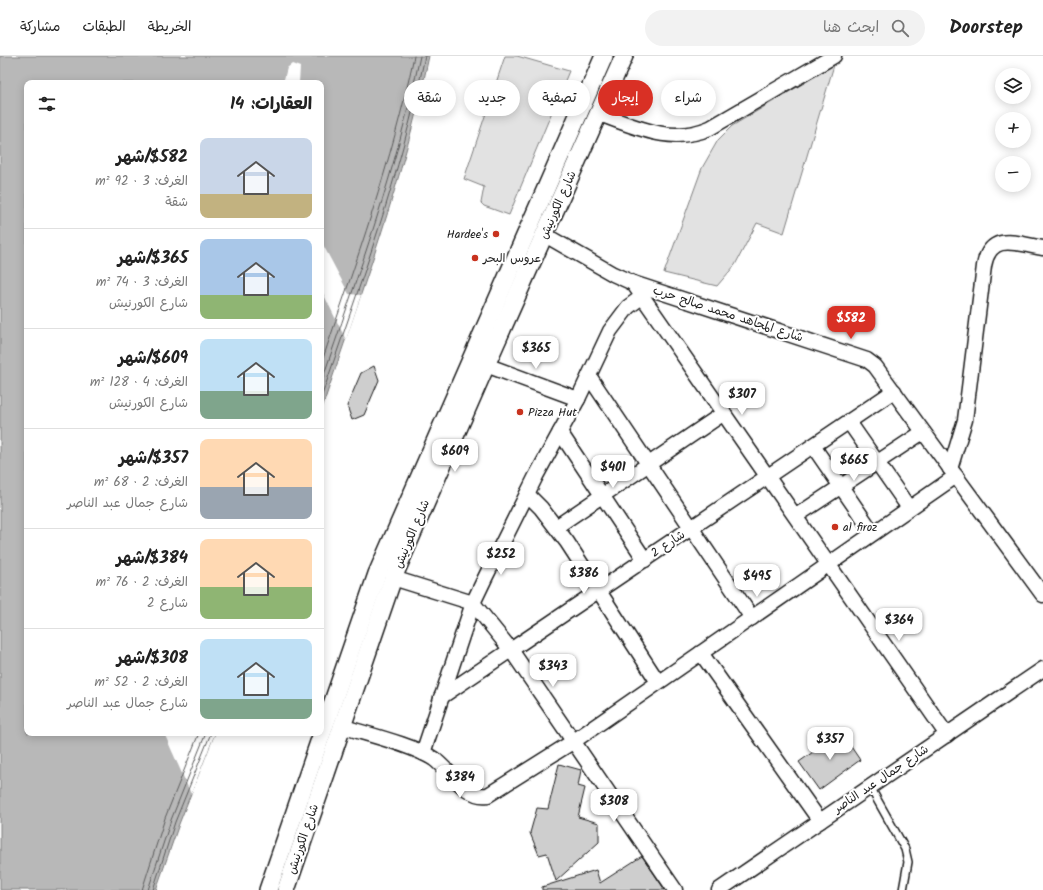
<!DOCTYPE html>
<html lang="ar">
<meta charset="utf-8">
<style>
:root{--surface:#fff;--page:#f2f2f2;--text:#222;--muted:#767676;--line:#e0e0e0;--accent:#d93025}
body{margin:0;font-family:Kalam,"Playpen Sans Arabic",sans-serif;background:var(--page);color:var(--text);direction:rtl;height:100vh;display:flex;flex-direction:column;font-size:15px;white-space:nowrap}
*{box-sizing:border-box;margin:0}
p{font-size:13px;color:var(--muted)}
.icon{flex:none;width:22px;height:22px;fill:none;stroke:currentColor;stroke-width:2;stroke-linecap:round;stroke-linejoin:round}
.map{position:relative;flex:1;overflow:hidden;direction:ltr}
.drawer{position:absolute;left:24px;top:24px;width:300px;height:656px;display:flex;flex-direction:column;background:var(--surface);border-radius:8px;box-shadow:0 2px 10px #0003;direction:rtl}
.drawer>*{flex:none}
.top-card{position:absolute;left:336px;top:24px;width:380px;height:36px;direction:rtl;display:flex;gap:8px}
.fabs{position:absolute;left:995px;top:12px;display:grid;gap:8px}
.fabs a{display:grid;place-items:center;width:36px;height:36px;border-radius:50%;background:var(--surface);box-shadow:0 2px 10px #0003;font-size:20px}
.price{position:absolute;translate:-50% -34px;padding:0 9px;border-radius:8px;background:#fff;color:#222;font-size:13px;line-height:26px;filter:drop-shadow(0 1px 2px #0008)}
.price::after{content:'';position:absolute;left:50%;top:24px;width:12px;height:9px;margin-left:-6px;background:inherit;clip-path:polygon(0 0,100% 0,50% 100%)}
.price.current{background:var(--accent);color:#fff}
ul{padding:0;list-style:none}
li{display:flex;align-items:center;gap:12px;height:100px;padding:0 12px}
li+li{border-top:1px solid var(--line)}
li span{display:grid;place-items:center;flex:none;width:112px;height:80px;border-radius:8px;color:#555}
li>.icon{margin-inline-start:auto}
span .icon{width:48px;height:48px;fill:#fffc;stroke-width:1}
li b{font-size:17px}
h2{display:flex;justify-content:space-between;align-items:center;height:48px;padding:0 12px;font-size:17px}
.chip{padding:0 14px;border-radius:18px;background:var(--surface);box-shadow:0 2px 10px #0003;font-size:14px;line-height:36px}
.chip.current{background:var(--accent);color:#fff}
header{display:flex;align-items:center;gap:24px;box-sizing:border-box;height:56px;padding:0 20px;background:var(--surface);border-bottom:1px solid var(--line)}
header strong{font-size:19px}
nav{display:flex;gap:22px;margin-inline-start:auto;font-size:14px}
.search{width:280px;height:36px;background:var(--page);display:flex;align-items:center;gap:10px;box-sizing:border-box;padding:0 14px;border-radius:22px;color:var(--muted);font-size:15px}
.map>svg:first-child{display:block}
.green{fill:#e2e2e2;stroke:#7f7f7f}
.water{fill:#b8b8b8;stroke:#7a7a7a}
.pier{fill:#fff}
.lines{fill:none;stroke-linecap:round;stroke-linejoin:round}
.shore{stroke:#5a5a5a;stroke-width:1}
.building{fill:#cecece;stroke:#1c1c1c}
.service-casing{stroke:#1c1c1c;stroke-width:10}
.minor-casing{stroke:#1c1c1c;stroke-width:17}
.tertiary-casing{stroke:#1c1c1c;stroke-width:20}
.service{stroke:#fff;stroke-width:7}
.minor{stroke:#fff;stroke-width:14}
.tertiary{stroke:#fff;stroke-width:17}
.poi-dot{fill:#c8321e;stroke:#fff;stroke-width:1.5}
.labels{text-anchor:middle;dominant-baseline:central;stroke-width:4;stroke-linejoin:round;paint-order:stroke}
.street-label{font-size:12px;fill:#1c1c1c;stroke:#fff}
.poi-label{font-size:12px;fill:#1c1c1c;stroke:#fff;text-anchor:start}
</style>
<header>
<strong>Doorstep</strong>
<div class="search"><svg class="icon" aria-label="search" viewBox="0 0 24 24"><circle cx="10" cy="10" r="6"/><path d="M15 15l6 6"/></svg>ابحث هنا</div>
<nav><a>الخريطة</a><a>الطبقات</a><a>مشاركة</a></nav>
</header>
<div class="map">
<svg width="1043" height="834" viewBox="0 0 1043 834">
<rect width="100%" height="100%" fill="#fff"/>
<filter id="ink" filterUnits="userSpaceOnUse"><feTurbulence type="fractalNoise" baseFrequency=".025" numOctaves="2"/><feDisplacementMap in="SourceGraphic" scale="8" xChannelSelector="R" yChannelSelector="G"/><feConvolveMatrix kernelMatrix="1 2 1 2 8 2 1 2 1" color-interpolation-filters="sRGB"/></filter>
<g filter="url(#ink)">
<!-- green -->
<g class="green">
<polygon points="505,0 517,0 569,15 509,159 484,150 481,147 484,131 464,123"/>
<polygon points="834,9 784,177 757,167 735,209 717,230 664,217 702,112 718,84 732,70"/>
</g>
<!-- water -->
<path class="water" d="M0 0H429C404 122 361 237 321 355V27H27V677H215L179 768 156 834H0Z"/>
<!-- pier -->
<g class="pier">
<polygon points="292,8 300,11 299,27 283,27 287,12"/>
<polygon points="321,185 349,238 361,239 346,284 321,233"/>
<polygon points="164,677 215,677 191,738"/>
</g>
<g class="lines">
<!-- shore -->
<g class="shore">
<path d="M321 308C356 206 392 106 414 0"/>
<path d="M321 327C358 219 397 112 420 0"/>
<path d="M321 342C360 229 401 117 425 0"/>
<polyline points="142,834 165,762 199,677"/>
<polyline points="148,834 171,764 206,677"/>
<polyline points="153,834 175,766 211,677"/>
</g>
</g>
<!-- building -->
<g class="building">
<polygon points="374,310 379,324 364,359 352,364 347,350 361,317"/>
<polygon points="841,676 860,704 819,734 799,706"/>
<polygon points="559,708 581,714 578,730 585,732 578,761 599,767 599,786 556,825 547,797 539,799 530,777 537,752 548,753"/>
<polygon points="642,800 665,834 542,834 542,831 596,814 600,827"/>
</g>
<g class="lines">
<defs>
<polyline id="service" points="870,731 905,793 908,806 903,834"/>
<g id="minor">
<path d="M599 58C637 71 670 89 710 72L834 0"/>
<polyline points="545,179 613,218 633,227 867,304 875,310 1043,539"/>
<polyline points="633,227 947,679"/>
<polyline points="486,309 578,343"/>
<polyline points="589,320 752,562"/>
<polyline points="849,366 909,452"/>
<polyline points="560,376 645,504"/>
<polyline points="813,390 873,477"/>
<path d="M950 413 965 364 984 210C990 175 1018 188 1043 192"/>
<polyline points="527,438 541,452 567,486 658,626"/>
<polyline points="796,460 923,376"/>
<polyline points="556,471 724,357"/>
<polyline points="393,522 473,547 511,594 675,834"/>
<polyline points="701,597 820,765"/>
<polyline points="441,641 894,335"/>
<path d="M341 670C366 678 413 689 434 703 449 714 467 743 488 739L574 685 956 420"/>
<polyline points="423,697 473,547 485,522 536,420 578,343 610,275 628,251 643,240"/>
<polyline points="719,834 1043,613"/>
</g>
<g id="tertiary">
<polyline points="268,834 377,518 604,0"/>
<polyline points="286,834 393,522 486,309 624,0"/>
</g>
</defs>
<!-- service casing -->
<use href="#service" class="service-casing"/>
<!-- minor casing -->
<use href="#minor" class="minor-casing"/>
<!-- tertiary casing -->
<use href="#tertiary" class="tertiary-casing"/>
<!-- service -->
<use href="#service" class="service"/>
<!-- minor -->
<use href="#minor" class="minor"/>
<!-- tertiary -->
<use href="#tertiary" class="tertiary"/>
</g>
</g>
<!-- markers -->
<g class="poi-dot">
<circle cx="496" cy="178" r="4"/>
<circle cx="475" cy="202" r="4"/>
<circle cx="520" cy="356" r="4"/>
<circle cx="835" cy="471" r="4"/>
</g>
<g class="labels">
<!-- street labels -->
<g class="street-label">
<text transform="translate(558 149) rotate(-66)">شارع الكورنيش</text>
<text transform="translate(728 258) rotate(18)">شارع المجاهد محمد صالح حرب</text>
<text transform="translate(412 478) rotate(-67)">شارع الكورنيش</text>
<text transform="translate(668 488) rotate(-34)">شارع 2</text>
<text transform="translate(881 723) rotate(-34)">شارع جمال عبد الناصر</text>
<text transform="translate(303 783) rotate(-71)">شارع الكورنيش</text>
</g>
<!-- poi labels -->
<g class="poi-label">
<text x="488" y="178" text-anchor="end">Hardee's</text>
<text x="483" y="202">عروس البحر</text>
<text x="528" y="356">Pizza Hut</text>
<text x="843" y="471">al firoz</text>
</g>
</g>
</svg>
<div class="fabs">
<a><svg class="icon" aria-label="layers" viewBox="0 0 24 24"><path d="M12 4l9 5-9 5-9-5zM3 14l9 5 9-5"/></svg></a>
<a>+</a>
<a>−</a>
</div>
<b class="price current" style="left:851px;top:284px">$582</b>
<b class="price" style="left:536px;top:314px">$365</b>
<b class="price" style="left:742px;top:360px">$307</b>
<b class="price" style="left:455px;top:417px">$609</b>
<b class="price" style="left:854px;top:426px">$665</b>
<b class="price" style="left:613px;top:433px">$401</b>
<b class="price" style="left:501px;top:520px">$252</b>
<b class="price" style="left:584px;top:539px">$386</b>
<b class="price" style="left:757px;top:542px">$495</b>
<b class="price" style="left:899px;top:586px">$364</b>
<b class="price" style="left:553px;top:632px">$343</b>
<b class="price" style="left:830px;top:705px">$357</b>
<b class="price" style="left:460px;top:743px">$384</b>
<b class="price" style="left:614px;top:767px">$308</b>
<div class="top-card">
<a class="chip">شراء</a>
<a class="chip current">إيجار</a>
<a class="chip">تصفية</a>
<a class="chip">جديد</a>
<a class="chip">شقة</a>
</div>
<section class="drawer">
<h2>العقارات: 14<svg class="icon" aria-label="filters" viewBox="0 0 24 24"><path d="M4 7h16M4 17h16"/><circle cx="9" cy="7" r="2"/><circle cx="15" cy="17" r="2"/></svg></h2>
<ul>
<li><span style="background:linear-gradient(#c9d6e8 70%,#c2b280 0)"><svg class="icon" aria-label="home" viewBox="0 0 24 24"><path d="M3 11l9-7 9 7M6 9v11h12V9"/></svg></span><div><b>$582/شهر</b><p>الغرف: 3 · 92 m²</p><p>شقة</p></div></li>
<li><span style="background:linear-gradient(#a9c7e8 70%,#8fb573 0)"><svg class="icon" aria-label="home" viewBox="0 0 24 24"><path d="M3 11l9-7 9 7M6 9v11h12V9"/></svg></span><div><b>$365/شهر</b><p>الغرف: 3 · 74 m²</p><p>شارع الكورنيش</p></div></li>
<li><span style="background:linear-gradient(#bfe0f5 65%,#7fa58c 0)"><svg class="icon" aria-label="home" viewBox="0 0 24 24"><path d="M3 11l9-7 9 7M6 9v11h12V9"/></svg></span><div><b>$609/شهر</b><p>الغرف: 4 · 128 m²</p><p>شارع الكورنيش</p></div></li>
<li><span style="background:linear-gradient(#ffd9b3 60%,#9aa5b1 0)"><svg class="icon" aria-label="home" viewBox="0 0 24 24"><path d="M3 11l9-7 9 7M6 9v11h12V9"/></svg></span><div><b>$357/شهر</b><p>الغرف: 2 · 68 m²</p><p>شارع جمال عبد الناصر</p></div></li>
<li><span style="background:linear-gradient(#ffd9b3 60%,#8fb573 0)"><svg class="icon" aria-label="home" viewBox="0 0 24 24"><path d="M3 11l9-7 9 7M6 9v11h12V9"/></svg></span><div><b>$384/شهر</b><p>الغرف: 2 · 76 m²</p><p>شارع 2</p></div></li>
<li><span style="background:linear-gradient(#bfe0f5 75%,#7fa58c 0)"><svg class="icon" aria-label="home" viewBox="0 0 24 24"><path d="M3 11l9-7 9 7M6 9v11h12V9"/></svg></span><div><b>$308/شهر</b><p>الغرف: 2 · 52 m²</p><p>شارع جمال عبد الناصر</p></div></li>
</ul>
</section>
</div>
